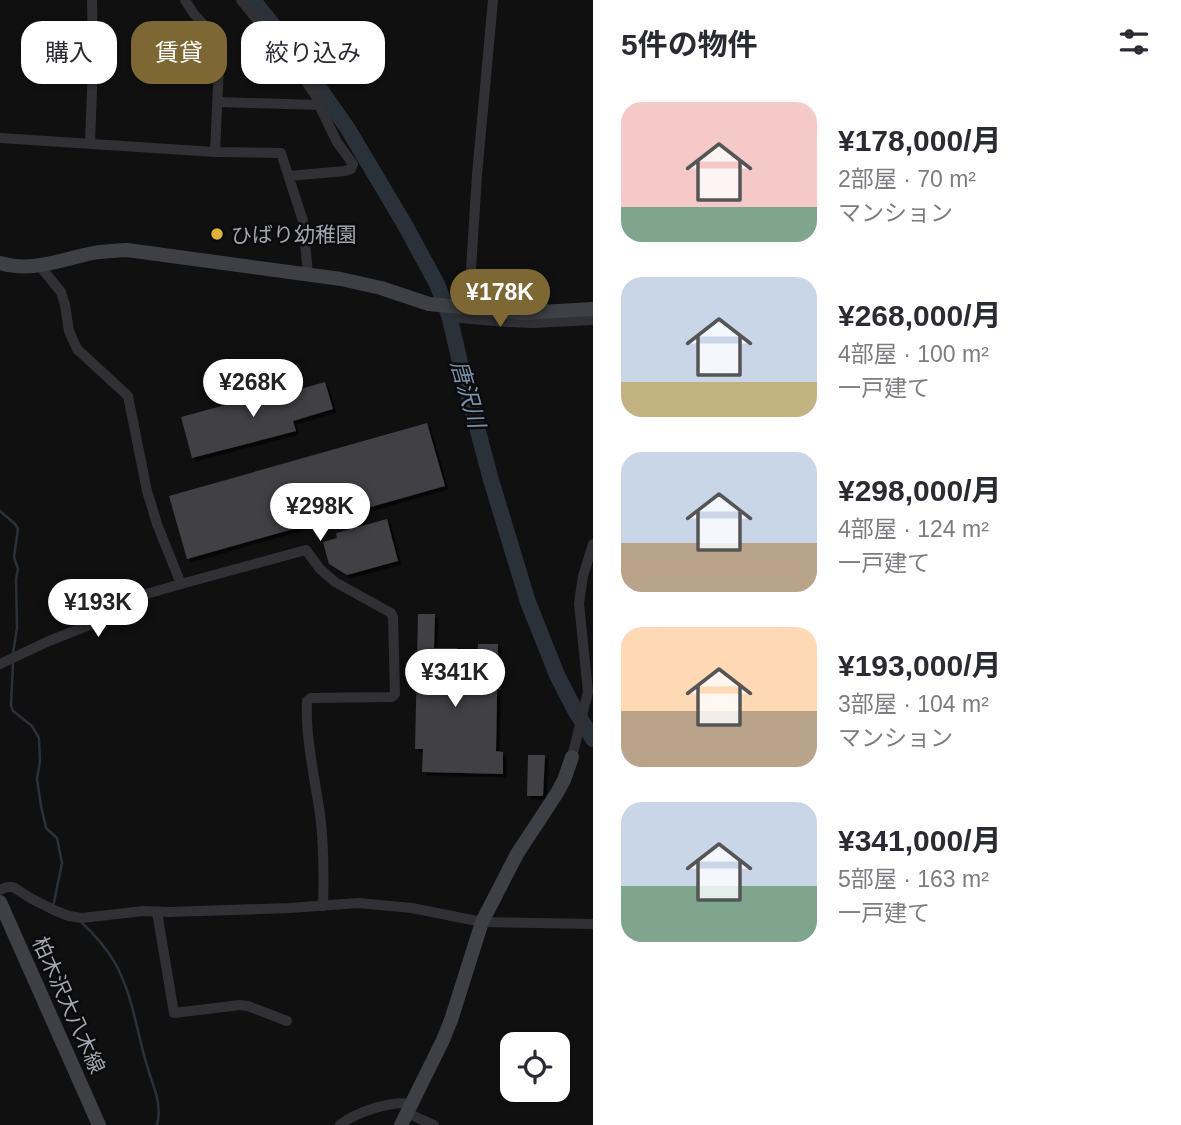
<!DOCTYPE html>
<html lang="ja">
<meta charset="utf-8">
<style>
:root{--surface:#fff;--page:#f2f2f3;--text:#2b2b33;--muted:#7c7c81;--accent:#7d6834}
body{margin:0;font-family:Helvetica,"Noto Sans JP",sans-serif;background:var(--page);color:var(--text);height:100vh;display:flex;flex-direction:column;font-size:26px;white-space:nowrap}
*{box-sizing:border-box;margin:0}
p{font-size:23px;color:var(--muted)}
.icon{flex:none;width:38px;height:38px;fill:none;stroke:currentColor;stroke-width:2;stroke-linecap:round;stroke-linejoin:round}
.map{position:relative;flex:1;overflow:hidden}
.side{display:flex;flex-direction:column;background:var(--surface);width:588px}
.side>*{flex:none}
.top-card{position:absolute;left:21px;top:21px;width:466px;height:63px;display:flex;gap:14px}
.fabs{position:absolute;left:500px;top:1032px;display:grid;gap:14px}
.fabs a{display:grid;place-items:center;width:70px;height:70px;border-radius:14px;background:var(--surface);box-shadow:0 2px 5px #0004;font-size:35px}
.price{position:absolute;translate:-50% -60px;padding:0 16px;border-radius:24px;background:#fff;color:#222;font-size:23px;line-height:46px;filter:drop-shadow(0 2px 4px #0008)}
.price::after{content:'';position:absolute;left:50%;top:42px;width:21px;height:16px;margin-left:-10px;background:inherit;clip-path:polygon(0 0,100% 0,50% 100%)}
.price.current{background:var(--accent);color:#fff}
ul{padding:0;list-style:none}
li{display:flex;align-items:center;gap:21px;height:175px;padding:0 28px}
li span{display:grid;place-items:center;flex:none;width:196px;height:140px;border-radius:21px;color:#555}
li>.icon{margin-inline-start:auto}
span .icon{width:84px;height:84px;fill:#fffc;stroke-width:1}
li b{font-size:30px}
h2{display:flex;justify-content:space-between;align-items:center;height:84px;padding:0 28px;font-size:30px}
.chip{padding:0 24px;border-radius:21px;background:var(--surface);box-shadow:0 2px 5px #0004;font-size:24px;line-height:63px}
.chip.current{background:var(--accent);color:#fff}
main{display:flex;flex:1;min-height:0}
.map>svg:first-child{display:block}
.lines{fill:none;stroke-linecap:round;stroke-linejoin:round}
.stream{stroke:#2a3138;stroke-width:2.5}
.river{stroke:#2a3138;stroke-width:16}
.building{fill:#3f4044;filter:url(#shadow)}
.street{stroke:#313135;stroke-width:10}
.secondary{stroke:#3f4045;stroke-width:14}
.poi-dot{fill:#e2b236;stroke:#0b0b0c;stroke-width:2.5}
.labels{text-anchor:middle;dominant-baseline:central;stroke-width:5;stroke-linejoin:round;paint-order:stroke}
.poi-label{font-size:21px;fill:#a2a5b1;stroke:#0b0b0c;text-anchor:start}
.street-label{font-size:21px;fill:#a2a5b1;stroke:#0b0b0c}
.water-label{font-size:23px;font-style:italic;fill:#7a91aa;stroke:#0b0b0c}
</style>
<main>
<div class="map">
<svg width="593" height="1125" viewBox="0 0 593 1125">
<defs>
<filter id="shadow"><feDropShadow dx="3.5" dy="3.5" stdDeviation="0" flood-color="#0009"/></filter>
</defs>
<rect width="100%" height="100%" fill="#101011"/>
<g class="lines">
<!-- stream -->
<g class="stream">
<polyline points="0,511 15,524 18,529 14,557 18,569 16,579 17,628 13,653"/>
<polyline points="13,663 11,706 13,711 32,726 39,738 40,761 37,779 41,806 46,828 57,838 62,863 53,907"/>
<path d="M80 921C94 934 106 947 115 963 134 997 137 1036 149 1072 152 1083 157 1092 158 1104 159 1111 159 1118 157 1125"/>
</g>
<!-- river -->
<polyline class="river" points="253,0 292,49 348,129 405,225 437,284 449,315 463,375 491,480 528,602 557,675 576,712 593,739"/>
</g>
<!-- building -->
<g class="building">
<polygon points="325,382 333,409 293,421 296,431 192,458 181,417 285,389 286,393"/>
<polygon points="427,423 445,486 187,559 169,496"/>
<polygon points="387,519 398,561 347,575 329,564 323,542 337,538 336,533"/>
<polygon points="418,614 435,614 434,648 457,648 456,693 477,694 478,644 498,644 496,751 503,752 503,774 422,772 423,749 415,749"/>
<polygon points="528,755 545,755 543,796 527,796"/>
</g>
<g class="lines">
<!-- street -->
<g class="street">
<polyline points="185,0 194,14 220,43 215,152"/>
<polyline points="241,0 301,74 317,98 319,105 337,142 353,164 351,169 345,171 289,176"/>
<polyline points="218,102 319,105"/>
<polyline points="0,138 215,152 281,153 303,221 308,274"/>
<polyline points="90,143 93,64 92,0"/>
<path d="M39 265 61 292 65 305 69 331 77 349 128 396 147 491 157 524 181 584 306 550 320 569 335 582 391 613 393 617 395 694 392 697 311 698 307 701C305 735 315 780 320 814 324 845 324 875 323 906"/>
<polyline points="457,301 460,318 506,322 533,323 593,320"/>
<polyline points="469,301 477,175 493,0"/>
<polyline points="492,303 544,306"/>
<polyline points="0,664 49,641 92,624 129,599 181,584"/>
<polyline points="572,757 588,692 579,603 583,576 593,544"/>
<polyline points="0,890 7,887 13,887 32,899 56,911 69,916 82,918 143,911 169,912 290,908 358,903 412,908 482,922 593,924"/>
<polyline points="157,912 174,1013 240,1005 248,1006 287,1021"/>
<polyline points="407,1113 434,1125"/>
<path d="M340 1125C356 1112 392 1100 412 1104"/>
</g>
<!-- secondary -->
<g class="secondary">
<path d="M0 263C31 273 63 259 93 253 104 251 115 251 127 250L341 279 381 288 429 304 522 313 593 309"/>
<polyline points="0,902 99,1125"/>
<polyline points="401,1125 443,1040 451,1020 482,922 517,854 557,793 564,780 572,757"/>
</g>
</g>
<!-- markers -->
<circle class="poi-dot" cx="217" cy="234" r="7"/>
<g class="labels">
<!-- poi labels -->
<g class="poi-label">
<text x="231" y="234">ひばり幼稚園</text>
</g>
<!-- street labels -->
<g class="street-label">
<text transform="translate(69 1005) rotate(66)">柏木沢大八木線</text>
</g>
<!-- water labels -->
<g class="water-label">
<text transform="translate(468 394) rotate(74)">唐沢川</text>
</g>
</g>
</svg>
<div class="fabs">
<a><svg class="icon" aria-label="locate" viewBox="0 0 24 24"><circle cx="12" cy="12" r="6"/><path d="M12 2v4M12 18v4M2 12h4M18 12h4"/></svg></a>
</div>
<b class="price current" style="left:500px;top:329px">¥178K</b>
<b class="price" style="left:253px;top:419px">¥268K</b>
<b class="price" style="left:320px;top:543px">¥298K</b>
<b class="price" style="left:98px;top:639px">¥193K</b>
<b class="price" style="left:455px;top:709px">¥341K</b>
<div class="top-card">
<a class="chip">購入</a>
<a class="chip current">賃貸</a>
<a class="chip">絞り込み</a>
</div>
</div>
<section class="side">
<h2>5件の物件<svg class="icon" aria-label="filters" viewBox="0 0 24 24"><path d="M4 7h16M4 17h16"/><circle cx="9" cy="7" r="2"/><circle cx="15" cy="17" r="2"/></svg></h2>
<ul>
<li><span style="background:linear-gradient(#f6c9c9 75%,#7fa58c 0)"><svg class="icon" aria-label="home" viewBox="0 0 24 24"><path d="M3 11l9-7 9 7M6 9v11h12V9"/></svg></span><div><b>¥178,000/月</b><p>2部屋 · 70 m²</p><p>マンション</p></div></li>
<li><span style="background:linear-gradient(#c9d6e8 75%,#c2b280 0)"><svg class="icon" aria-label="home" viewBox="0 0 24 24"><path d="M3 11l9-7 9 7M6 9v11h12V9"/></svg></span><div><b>¥268,000/月</b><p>4部屋 · 100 m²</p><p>一戸建て</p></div></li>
<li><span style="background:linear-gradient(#c9d6e8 65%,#b9a48a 0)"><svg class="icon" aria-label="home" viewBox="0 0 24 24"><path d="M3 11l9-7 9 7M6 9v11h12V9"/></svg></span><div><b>¥298,000/月</b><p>4部屋 · 124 m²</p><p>一戸建て</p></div></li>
<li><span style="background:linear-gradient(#ffd9b3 60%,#b9a48a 0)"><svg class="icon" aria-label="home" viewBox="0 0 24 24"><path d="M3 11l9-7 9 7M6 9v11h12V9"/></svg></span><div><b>¥193,000/月</b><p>3部屋 · 104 m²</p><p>マンション</p></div></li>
<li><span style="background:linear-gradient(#c9d6e8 60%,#7fa58c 0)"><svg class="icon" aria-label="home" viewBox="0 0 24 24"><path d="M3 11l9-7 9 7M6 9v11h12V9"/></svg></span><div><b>¥341,000/月</b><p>5部屋 · 163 m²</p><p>一戸建て</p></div></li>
</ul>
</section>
</main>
